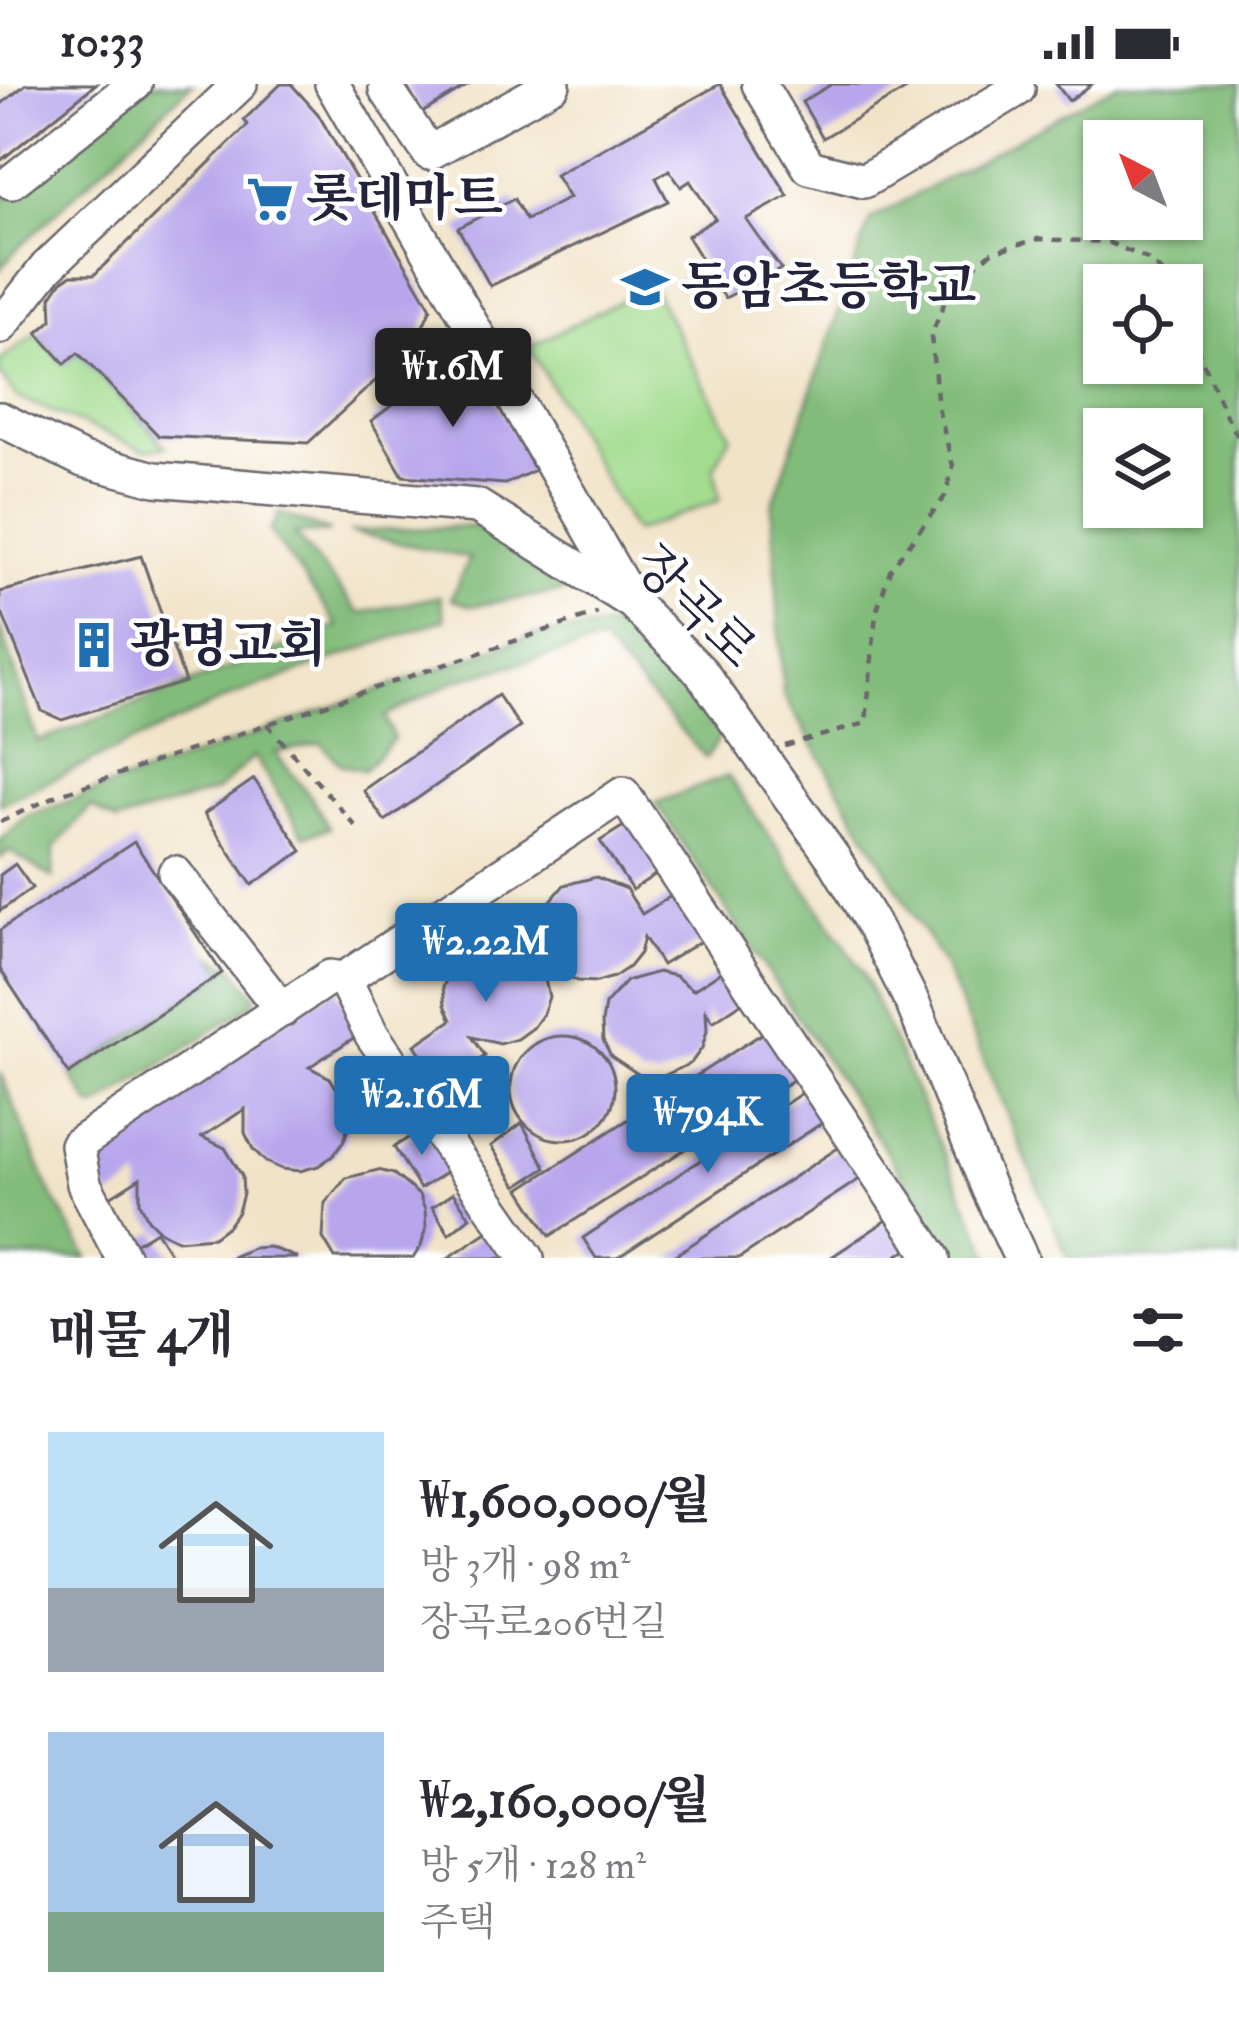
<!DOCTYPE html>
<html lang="ko">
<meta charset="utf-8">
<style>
:root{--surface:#fff;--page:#f2f2f3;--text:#2b2b33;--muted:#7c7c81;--accent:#1f6fb2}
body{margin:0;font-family:"IM FELL Double Pica","Noto Serif KR",serif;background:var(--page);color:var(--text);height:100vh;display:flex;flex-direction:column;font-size:45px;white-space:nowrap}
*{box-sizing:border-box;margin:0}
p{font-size:39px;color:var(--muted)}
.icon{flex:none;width:66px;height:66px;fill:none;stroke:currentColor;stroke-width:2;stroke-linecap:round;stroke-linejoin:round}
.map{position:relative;height:1174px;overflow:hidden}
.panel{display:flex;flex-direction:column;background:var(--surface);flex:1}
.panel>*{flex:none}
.needle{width:78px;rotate:318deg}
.fabs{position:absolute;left:1083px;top:36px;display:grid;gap:24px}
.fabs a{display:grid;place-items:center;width:120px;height:120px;border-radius:0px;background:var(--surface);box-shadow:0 3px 9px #0004;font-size:60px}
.price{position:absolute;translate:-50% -102px;padding:0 27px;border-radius:12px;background:var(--accent);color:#fff;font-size:39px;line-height:78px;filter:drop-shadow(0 3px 6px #0008)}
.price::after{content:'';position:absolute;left:50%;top:72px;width:36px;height:27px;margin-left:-18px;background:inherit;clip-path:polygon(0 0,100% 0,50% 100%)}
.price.active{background:#222;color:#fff}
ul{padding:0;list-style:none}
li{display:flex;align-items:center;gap:36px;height:300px;padding:0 48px}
li span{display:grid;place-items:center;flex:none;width:336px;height:240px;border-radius:0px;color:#555}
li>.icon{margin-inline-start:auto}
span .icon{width:144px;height:144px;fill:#fffc;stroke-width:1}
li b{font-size:51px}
h2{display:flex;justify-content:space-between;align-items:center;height:144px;padding:0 48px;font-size:51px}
.status{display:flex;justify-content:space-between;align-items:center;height:84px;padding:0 60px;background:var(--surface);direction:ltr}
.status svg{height:33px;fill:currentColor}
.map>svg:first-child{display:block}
.green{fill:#a3dc8f;stroke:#627f65;stroke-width:3}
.forest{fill:#82bc7a;stroke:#526f5a;stroke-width:3;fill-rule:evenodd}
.building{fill:#b7a6ec}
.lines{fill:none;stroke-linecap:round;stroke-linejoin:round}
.minor-casing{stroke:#6a666c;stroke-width:38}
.path{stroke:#6a666c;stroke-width:4.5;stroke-dasharray:9 9;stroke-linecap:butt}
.minor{stroke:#fff;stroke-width:33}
.labels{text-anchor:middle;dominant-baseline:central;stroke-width:9;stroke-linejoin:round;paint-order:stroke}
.poi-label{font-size:51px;font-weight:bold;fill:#22223b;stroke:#fff;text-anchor:start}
.street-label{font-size:51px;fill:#22223b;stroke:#fff}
</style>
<div class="status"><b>10:33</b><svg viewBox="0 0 49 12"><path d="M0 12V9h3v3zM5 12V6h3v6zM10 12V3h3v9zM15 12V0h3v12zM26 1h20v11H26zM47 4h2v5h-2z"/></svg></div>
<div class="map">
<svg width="1239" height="1174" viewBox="0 0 1239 1174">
<rect width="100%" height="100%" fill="#fff"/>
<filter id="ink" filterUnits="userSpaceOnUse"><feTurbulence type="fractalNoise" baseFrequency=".00833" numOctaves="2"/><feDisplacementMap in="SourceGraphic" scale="24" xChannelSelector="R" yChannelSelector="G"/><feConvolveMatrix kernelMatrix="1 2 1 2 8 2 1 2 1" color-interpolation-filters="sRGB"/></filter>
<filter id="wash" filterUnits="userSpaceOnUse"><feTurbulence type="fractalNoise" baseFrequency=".004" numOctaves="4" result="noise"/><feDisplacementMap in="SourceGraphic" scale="48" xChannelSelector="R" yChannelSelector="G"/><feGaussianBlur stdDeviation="2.7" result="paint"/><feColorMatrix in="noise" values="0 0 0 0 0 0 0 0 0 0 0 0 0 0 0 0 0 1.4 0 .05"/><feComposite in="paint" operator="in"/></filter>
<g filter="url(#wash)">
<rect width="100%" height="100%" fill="#f1e3c7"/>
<!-- green -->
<g class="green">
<polygon points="651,201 731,351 714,383 720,416 634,448 529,263"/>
<polygon points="37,249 64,280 78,269 166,363 145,366 17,313 0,291 0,277"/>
</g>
<!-- forest -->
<g class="forest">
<polygon points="144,0 192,0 13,169 0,186 0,108 6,114"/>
<path d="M1117 0H1239V1174H1068L944 882 783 610 772 422 870 136ZM1104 57H1182V135H1104ZM1104 201H1182V279H1104ZM1104 345H1182V423H1104Z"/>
<polygon points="279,429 330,448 295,450 359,529 440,512 445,535 230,613 0,720 0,541 38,658 338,542 270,447"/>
<polygon points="475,442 576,499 562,508 470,522 451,515 469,474 349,448"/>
<polygon points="619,542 724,647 706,674 601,558 457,596 385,633 394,655 364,686 341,681 321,659 275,669 311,713 329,744 304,752 254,672 217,707 117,738 91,723 54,764 53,794 9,767 0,774 0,756 27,732 533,551"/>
<polygon points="728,692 861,885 991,1174 957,1174 656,719"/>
<polygon points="212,872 234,884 256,912 254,919 97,1023 91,1022 71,991 223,890"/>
<polygon points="0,988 49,1106 88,1174 0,1174"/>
</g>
<g id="blocks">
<!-- building -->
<g class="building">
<polygon points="26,0 96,0 0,77 0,21"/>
<polygon points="281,0 291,0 318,30 431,224 415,260 308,359 159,352 78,269 65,280 37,249 52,236 51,213 62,197 71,191 94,191 248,41 244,36"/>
<polygon points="405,0 470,0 422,29"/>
<polygon points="720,0 788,112 746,135 781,185 725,214 687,152 715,135 690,97 681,103 669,86 656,94 668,117 490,202 458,144 514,115 526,136 569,114 555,91"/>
<polygon points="832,0 915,0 823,54 802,18"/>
<polygon points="1056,0 1092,0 1069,17"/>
<polygon points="467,266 535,386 505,400 403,392 371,337"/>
<polygon points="141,472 185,598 62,636 42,627 0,524 0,508"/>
<polygon points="498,611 520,643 385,737 363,706"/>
<polygon points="254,695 302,767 252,801 204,730"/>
<polygon points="630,738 662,786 632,806 600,757"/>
<polygon points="134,758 222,889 69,990 0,885 0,846"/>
<polygon points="15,780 32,804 0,827 0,791"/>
<polygon points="596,793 626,805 642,830 681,806 709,852 662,881 644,853 640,869 629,883 614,893 597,898 578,897 562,889 549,876 541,860 543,826 564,801"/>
<polygon points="500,854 530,867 541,879 549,913 543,930 533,944 518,955 500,960 472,953 485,972 442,1001 415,961 452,936 445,921 443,903 456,873 483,856"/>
<polygon points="730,882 751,912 713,938 706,927 707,947 702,964 691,979 659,994 641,992 611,972 603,956 602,938 605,921 626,897 658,888 675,892 693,906"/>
<polygon points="335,904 364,947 309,983 330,994 347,1021 349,1040 344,1057 333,1072 318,1082 300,1087 282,1085 266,1078 253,1065 245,1049 245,1025 202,1053 225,1064 242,1092 243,1110 238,1128 228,1142 213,1153 177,1156 161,1148 148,1135 140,1119 140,1094 110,1113 91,1084 89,1065"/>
<polygon points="769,945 799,992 550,1152 520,1105"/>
<circle cx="563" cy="1004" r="52"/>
<polygon points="371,972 398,1014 367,1034 340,992"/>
<polygon points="811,1003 831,1033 617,1174 596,1174 583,1154"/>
<polygon points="478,1008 496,1033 475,1050 458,1023"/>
<polygon points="522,1039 546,1084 517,1102 491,1062"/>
<polygon points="424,1044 451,1085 420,1105 394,1063"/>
<polygon points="847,1058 867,1090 739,1174 671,1174"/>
<polygon points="378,1086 394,1090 419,1111 425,1126 426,1144 421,1162 413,1174 335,1174 323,1154 325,1119 346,1094"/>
<polygon points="453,1109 470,1133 449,1150 432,1123"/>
<polygon points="899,1128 919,1157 894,1174 830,1174"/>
<polygon points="490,1146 508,1174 448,1174"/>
<polygon points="156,1147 173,1174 130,1174 125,1166"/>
<polygon points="269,1163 298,1174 230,1174 253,1164"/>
</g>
</g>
</g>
<g filter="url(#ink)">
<use href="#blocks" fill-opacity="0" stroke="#6a666c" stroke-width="3"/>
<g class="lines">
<defs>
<g id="minor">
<polyline points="332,0 628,511"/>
<polyline points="388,0 386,5 429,69 553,0"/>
<polyline points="759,0 809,83 864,97 1018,5"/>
<polyline points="11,98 135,0"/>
<polyline points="0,243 47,183 240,0"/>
<polyline points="0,335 83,376 155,395 477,422 632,518 701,588 834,775 875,844 913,920 989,1106 1021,1174"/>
<polyline points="175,789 282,926"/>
<polyline points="123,1174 84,1100 77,1061 330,893 344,895"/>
<polyline points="527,1174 372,951 344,895 623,710 933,1174"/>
</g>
</defs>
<!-- minor casing -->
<use href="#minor" class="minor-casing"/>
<!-- path -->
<g class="path">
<polyline points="1182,229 1227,334 1239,354"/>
<polyline points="267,640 358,745"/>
<polyline points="785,662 866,639 876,529 890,486 945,412 953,382 938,324 931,252 952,200 992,168 1038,155 1108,158 1147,175 1166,192 1170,201"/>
<polyline points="0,738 60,710 598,529"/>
</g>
<!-- minor -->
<use href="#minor" class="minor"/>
</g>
</g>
<!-- icons -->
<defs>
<symbol id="supermarket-bare" viewBox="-9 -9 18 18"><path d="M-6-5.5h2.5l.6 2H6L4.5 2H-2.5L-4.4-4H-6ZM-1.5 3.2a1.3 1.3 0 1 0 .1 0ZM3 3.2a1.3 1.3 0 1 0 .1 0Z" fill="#1f6fb2" stroke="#fff" stroke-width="2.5" paint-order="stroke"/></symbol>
<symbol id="school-bare" viewBox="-9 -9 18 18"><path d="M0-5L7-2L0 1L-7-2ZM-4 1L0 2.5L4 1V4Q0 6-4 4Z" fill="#1f6fb2" stroke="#fff" stroke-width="2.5" paint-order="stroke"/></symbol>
<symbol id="building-bare" viewBox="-9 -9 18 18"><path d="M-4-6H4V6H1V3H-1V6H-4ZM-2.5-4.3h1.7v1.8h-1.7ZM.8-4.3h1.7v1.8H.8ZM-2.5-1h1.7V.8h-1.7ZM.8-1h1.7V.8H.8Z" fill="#1f6fb2" stroke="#fff" stroke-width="2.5" paint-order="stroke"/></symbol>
</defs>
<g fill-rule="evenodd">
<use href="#supermarket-bare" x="237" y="82" width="66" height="66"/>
<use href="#school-bare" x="612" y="170" width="66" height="66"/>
<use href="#building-bare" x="61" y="528" width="66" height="66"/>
</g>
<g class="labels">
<!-- poi labels -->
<g class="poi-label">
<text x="306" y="115">롯데마트</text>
<text x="681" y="203">동암초등학교</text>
<text x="130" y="561">광명교회</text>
</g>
<!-- street labels -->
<g class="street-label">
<text transform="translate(695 523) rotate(45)">장곡로</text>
</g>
</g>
</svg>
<div class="fabs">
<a><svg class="needle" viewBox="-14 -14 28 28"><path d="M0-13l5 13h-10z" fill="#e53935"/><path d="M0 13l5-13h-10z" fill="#7c7c81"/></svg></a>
<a><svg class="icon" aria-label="locate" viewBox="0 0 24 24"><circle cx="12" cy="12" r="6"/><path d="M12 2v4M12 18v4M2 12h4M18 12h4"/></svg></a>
<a><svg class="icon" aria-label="layers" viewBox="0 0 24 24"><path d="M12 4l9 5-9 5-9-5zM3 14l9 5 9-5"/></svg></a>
</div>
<b class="price active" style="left:453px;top:346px">₩1.6M</b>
<b class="price" style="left:486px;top:921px">₩2.22M</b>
<b class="price" style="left:422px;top:1074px">₩2.16M</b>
<b class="price" style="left:708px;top:1092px">₩794K</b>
</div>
<section class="panel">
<h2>매물 4개<svg class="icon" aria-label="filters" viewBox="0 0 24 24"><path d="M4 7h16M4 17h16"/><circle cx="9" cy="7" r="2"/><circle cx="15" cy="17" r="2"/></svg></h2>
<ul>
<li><span style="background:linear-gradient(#bfe0f5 65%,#9aa5b1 0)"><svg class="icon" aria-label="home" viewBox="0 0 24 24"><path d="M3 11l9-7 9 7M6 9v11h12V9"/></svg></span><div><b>₩1,600,000/월</b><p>방 3개 · 98 m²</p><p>장곡로206번길</p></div></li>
<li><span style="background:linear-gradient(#a9c7e8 75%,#7fa58c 0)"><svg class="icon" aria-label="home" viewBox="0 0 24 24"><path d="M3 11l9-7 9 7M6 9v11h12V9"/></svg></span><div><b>₩2,160,000/월</b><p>방 5개 · 128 m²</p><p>주택</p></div></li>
</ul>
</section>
